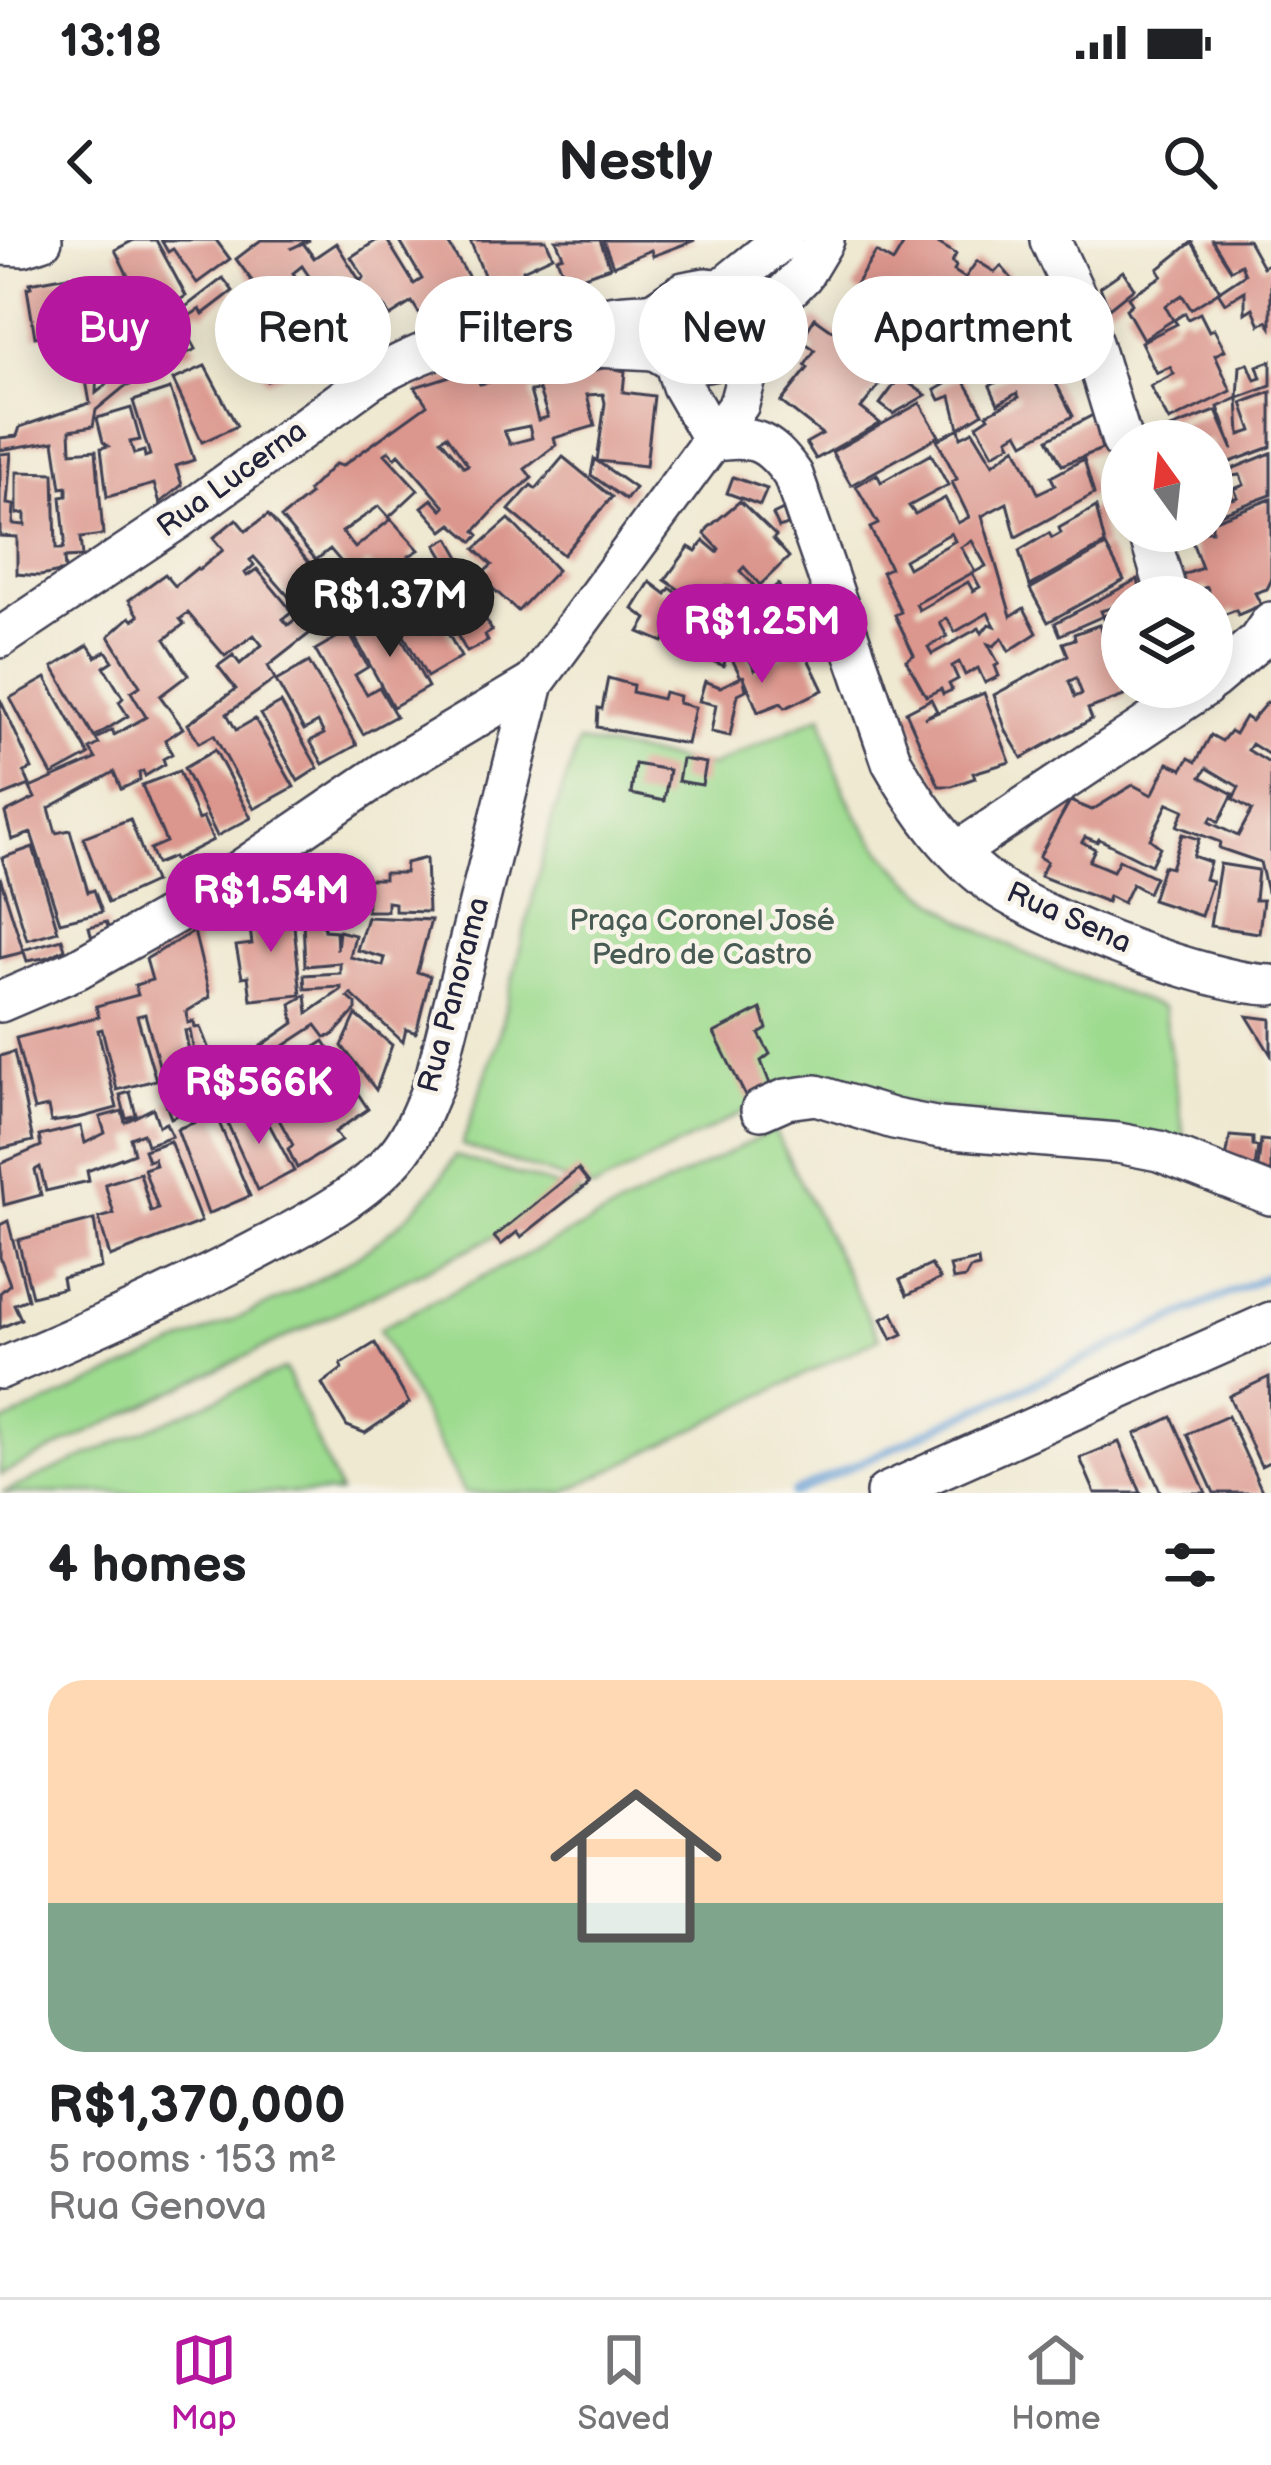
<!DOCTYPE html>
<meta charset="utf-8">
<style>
:root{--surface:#fff;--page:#f2f2f2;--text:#202124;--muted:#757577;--line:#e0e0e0;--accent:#b5179e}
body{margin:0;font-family:"Balsamiq Sans",sans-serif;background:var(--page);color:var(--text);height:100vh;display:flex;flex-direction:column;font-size:45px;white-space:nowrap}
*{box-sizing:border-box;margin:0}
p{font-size:39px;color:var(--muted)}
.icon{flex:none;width:66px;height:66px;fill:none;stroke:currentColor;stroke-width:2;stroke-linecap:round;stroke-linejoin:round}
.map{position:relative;height:1253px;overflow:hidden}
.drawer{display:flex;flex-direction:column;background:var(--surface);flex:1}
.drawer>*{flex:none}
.hud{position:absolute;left:36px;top:36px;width:1200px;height:108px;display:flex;gap:24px}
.needle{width:78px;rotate:345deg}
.fabs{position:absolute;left:1101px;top:180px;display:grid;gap:24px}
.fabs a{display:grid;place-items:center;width:132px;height:132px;border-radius:50%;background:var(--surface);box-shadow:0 6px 30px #0003;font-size:60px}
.price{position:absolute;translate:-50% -102px;padding:0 27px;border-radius:42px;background:var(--accent);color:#fff;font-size:39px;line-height:78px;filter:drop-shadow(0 3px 6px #0008)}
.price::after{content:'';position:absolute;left:50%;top:72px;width:36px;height:27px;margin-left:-18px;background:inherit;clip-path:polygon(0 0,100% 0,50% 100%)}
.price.active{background:#222;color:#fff}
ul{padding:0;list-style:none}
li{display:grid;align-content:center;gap:24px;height:636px;padding:0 48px}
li+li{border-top:3px solid var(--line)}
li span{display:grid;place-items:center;height:372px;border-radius:36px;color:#555}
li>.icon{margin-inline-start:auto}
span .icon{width:216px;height:216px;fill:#fffc;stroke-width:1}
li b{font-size:51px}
h2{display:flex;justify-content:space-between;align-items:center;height:144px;padding:0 48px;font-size:51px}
.chip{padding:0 42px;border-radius:54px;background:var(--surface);box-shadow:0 6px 30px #0003;font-size:42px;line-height:108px}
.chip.active{background:var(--accent);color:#fff}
.status{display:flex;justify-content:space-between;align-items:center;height:84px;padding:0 60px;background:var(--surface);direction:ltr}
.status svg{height:33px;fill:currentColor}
header{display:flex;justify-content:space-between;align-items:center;height:156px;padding:0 48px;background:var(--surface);font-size:54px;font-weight:600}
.menu{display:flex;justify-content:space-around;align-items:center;height:168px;border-top:3px solid var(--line);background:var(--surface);font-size:33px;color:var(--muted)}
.menu a{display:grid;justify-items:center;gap:6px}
.menu .active{color:var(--accent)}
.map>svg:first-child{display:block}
.green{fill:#9ddb8f;stroke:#607e65;stroke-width:3}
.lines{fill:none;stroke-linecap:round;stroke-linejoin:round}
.stream{stroke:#669ed4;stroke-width:9}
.building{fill:#db968d;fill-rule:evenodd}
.minor-casing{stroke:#414052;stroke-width:44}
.minor{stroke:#fff;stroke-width:39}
.labels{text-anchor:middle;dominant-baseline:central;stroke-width:9;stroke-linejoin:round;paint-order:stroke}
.street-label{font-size:30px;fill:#22223b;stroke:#f7f3e8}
.park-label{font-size:30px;fill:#475a54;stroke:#f7f3e8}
</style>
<div class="status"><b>13:18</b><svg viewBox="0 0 49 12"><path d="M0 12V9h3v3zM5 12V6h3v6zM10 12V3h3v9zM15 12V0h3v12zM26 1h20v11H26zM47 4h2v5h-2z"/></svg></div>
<header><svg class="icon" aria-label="back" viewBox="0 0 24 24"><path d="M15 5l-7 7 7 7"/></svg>Nestly<svg class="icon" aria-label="search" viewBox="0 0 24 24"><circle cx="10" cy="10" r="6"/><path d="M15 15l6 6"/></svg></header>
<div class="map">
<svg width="1271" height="1253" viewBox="0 0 1271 1253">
<rect width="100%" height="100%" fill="#f7f3e8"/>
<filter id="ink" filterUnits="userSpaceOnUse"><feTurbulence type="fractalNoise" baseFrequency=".00833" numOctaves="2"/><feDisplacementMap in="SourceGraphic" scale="24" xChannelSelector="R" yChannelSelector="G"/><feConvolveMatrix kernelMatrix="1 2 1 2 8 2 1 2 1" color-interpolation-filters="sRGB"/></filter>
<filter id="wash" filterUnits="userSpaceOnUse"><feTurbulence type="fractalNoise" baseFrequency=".004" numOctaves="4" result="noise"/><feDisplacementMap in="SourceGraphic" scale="48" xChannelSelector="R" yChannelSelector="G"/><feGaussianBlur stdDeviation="2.7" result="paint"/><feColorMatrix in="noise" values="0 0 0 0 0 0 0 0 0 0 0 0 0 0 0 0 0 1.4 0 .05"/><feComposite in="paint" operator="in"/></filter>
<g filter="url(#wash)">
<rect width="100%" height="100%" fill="#efe9d1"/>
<!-- green -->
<g class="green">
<path d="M822 475C829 501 834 530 846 555 907 681 1042 722 1163 768L1185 901 790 848 594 949 462 905 497 802 552 580 579 502 711 526Z"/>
<polygon points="774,890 879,1098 564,1253 464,1253 379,1089"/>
<path d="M455 916 583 954 0 1235V1184C65 1155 129 1126 194 1097 288 1056 402 1011 455 916Z"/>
<polygon points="285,1129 340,1253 2,1253"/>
</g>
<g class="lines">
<!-- stream -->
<polyline class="stream" points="794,1253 1271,1034"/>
</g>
<g id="blocks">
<!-- building -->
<g class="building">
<polygon points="134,0 156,0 186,56 149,78 115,10"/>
<polygon points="161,0 216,0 230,19 197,43 173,9 168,12"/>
<polygon points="261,0 310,0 290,9 303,3 314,18 336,3 360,41 364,37 351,17 377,0 387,0 414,44 422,39 399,0 446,0 484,62 460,67 450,52 434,62 440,72 422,78 412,62 390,76 383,66 349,95 302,26 293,33 331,86 300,108 306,115 288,128 290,131 267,141 228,74 260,52 236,19"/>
<polygon points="470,0 546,0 553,16 523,30 526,37 506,44 503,38 488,45"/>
<polygon points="556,0 600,0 610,27 584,36 587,45 570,51 557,18 563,16"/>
<polygon points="603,0 695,0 653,16 651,10 613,26"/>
<polygon points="906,0 933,0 956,14 952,22 956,26 954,31 965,38 977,21 995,32 1001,26 1040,72 989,113 966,87 992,66 979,50 933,100 920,91 947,55 941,52 921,85 892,67 889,72 853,49 876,12 893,22"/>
<polygon points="1212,0 1248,0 1263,27 1271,22 1271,87 1267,81 1260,85 1253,68 1245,73 1245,51 1225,63 1218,52 1245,34 1241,24 1231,30"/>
<polygon points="1192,2 1220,51 1191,69 1182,55 1165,66 1173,80 1143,99 1126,69 1132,64 1128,57 1162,36 1158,29"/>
<polygon points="1123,31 1134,48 1109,68 1100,47"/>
<path d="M68 36 70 46 125 40 141 80 120 84 124 111 148 96 154 111 185 89 196 109 161 125 164 133 124 147 96 170 93 186 70 190 71 212 96 210 103 295 80 298 82 317 64 318 65 331 40 336 17 334V297L0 296V214L11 213 7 264 14 265 13 284 25 285V273L17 274V232L54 233 56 309H63L65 300 61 257 67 256V247L61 248 54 201 0 210V198L17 196 20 187 90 163 77 89 35 97 27 48 31 47 30 43ZM107 123 110 142 96 153 97 125Z"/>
<polygon points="223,38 233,51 203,74 200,69 189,76 184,68"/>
<polygon points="1185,73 1188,79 1200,73 1209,91 1214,89 1225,110 1215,115 1231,151 1169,181 1150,146 1174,134 1170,127 1156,133 1141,102 1177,84 1174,80"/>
<polygon points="815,78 852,104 848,110 885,138 861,168 880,183 816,219 806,203 822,194 781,162 808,128 805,125 815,110 801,100"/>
<polygon points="1039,84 1063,124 1050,132 1073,176 1024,203 1018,192 1008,198 1011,204 993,214 977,185 989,177 987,174 1019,157 1017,153 998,164 990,146 1007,136 996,114"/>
<polygon points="965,98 982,118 964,133 946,114"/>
<polygon points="1271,121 1271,146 1238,158 1240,126 1248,123 1255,140 1261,138 1257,126"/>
<polygon points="205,126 237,186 202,202 173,140"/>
<path d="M607 127 625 131 623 152 654 156 646 226 597 221 605 163 603 154 587 155 595 186 554 198 556 205 525 229 532 238 499 265 475 291 479 295 473 302 452 284 443 291 422 267 432 259 442 270 445 267 399 214 395 218 389 211 385 214 418 250 389 277 379 266 342 292 355 308 391 279 419 310 409 316 417 329 403 338 397 326 388 333 397 350 382 359 384 362 344 385 337 372 268 426 275 439 227 474 236 490 255 479 294 547 254 569 214 495 199 503 188 484 236 449 218 426 233 415 240 424 262 405 254 395 225 416 188 373 180 379 184 384 165 399 188 435 160 456 183 488 165 500 172 514 163 519 165 524 145 536 143 531 139 533 140 540 121 549 114 532 49 568 56 593 70 590 88 652 94 650 102 672 60 682 31 593 12 600 5 573 35 558 30 548 96 519 90 509 99 504 96 499 112 490 114 495 146 477 131 452 140 446 109 396 130 377 133 380 139 376 129 360 165 334 175 346 197 328 199 330 223 310 213 298 236 279 246 291 268 275 326 342 297 366 254 317 250 320 254 325 245 333 247 336 257 329 287 365 291 373 283 379 288 385 334 350 347 365 381 339 368 323 353 336 330 309 316 320 281 278 310 255 308 251 335 224 342 226 427 165 415 147 472 129 480 144 534 133 537 144ZM539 150 548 177 538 180 530 151ZM529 186 532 198 510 204 504 191ZM447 195 468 225 464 227 441 199Z"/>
<polygon points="961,135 983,173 959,188 951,156 940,160 935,150"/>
<polygon points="900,137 926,155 893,174 880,164"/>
<polygon points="170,149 194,220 176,226 182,245 160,263 154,244 107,257 101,208 108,206 103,202 97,178 131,168 140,200 130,202 134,214 144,211 145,217 150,215 133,161"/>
<path d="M1271 152V207L1225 224 1227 231 1271 213V255L1212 277V201H1164L1160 192 1216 171 1233 210 1218 167 1238 158 1240 195 1252 191 1242 163ZM1240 235 1244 245 1234 249 1238 257 1233 259 1224 237Z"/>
<polygon points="920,163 939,196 851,245 832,212"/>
<polygon points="1093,175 1102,209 1062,225 1048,199"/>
<path d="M959 188 961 197 973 191 993 224 1016 207 1038 253 1055 245 1051 237 1084 219 1094 254 1016 297 1007 263 982 276 1011 376 1024 368 1037 393 1009 411 1002 398 994 406 988 404 999 424 995 426 999 436 985 443 978 428 965 435 959 422 952 426 958 439 949 444 952 450 943 454 941 449 926 456 906 420 914 415 895 375 901 372 882 332 890 328 870 288 878 284 856 246 877 234 881 242 931 214 948 245 909 266 915 274 945 258 958 283 969 277 952 242 957 239 937 200ZM951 293 955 301 908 328 904 320ZM972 301 986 326 975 332 961 307ZM972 333 980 347 973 351 968 342 919 370 916 364ZM988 373 995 386 989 384 982 393 979 388 932 414 928 407 947 396 940 383 947 378 955 392Z"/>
<polygon points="563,217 612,257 563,315 509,270 531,245 536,249"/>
<polygon points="594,219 635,248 626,260 591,235"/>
<polygon points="733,237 767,249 760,265 727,253"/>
<polygon points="1271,259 1271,341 1267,349 1255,353 1261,365 1238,375 1236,370 1218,377 1207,347 1188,354 1183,335 1202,328 1188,291 1212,291 1212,281"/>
<path d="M740 261 776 296 773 299 789 317 760 345 744 327 740 331 764 356 778 344 807 395 758 422 738 386 762 372 757 363 732 385 665 340 689 307 696 311 704 301 717 312 719 309 705 294 708 288ZM724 346 732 347 741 355 734 361 720 354Z"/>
<polygon points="1096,267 1105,304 1030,346 1019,311 1049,293 1052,298 1061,293 1059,288"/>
<polygon points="783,270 788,285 779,288 773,275"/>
<polygon points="509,279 557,330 518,371 479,336 492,325 475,309"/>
<polygon points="449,298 488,366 481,370 492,391 485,395 488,401 467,412 425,339 448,325 436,305"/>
<polygon points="1106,306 1124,340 1048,382 1030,349"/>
<path d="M1138 339 1142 357H1122L1124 456 1088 469 1092 479 1022 518 1006 491 994 455 1068 415 1063 403 1075 399 1074 394 1099 385 1116 431 1121 429 1103 376 1115 372 1113 367 1101 371 1103 376 1060 395 1055 383ZM1076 438 1082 454 1075 457 1069 441Z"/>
<polygon points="650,342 666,354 670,348 720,382 708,398 727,409 724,426 678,407 683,401 670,392 663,402 639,392 647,379 633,369"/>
<polygon points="422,346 461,417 427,437 387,365"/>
<polygon points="388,373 428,447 393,467 353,394"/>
<polygon points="348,391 368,427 355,435 367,454 379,447 396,476 363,494 315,410"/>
<polygon points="88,405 96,417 106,411 113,421 104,427 123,458 119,462 128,476 94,497 53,427"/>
<polygon points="742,405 755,430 802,406 823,450 785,468 781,463 758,472 743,435 746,450 738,454 730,496 711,492 716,465 699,461 705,441 720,447 741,437 728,411"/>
<polygon points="309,422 357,505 323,524 310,501 324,494 318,482 304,490 276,441"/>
<polygon points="46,438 89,515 52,535 10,458"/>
<polygon points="608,438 633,445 632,452 662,459 664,452 679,456 678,463 695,467 687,504 597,487 598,468 602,469"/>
<polygon points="984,453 1010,522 973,533 975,538 952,546 939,546 906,472 931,459 937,471 924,478"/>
<polygon points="0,459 32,529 24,532 30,545 0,557"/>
<path d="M1267 462 1271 464V516L1252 504 1248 510 1271 524V651L1267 652 1260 622 1219 608 1220 602 1177 586 1184 570 1168 563 1150 599 1160 607 1151 625 1099 599 1097 602 1085 597 1082 602 1095 609 1089 621 1113 631 1119 620 1155 637 1148 653 1132 644 1123 663 1109 656 1107 662 1040 636 1047 622 1039 617 1070 561 1092 570 1133 545 1152 555 1168 523 1182 529 1189 518 1196 522 1211 495 1222 501 1230 491 1235 494 1245 477 1251 481ZM1207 528 1239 547 1233 559 1252 570 1238 596 1209 582 1212 577 1219 582 1233 554 1201 537Z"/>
<polygon points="281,463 318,528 298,541 261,474"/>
<polygon points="215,510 251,578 217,596 184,528"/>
<polygon points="682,519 706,523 702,545 678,541"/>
<polygon points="635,524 669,530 664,561 631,554"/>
<polygon points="179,531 198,580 203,578 213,600 174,620 173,617 156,624 150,609 166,602 142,545"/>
<polygon points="130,579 154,642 108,663 83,597"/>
<polygon points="1182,594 1199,599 1193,616 1210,622 1205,639 1212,641 1201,676 1152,660 1163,626 1171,628"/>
<polygon points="33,607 58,691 27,700 2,618"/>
<polygon points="311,616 311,639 335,638 336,681 324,681 324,690 336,691 337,710 339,691 355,695 350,717 383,726 385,718 357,710 367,677 431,680 417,732 430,736 416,793 406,789 403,802 351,754 348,757 356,764 356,770 332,796 325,797 316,785 281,808 291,823 324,801 368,869 335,892 341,901 297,928 288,909 293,905 265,854 298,834 293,827 280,834 261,806 294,783 291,764 306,755 308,773 341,750 341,747 305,749 304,735 340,733 340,723 305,726 302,655 296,656 293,628"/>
<polygon points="426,618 428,672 395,671 395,663 387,662 387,671 367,671 367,639 384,639 384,633 405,633 406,623"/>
<polygon points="1220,624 1258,630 1255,660 1263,660 1259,693 1210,686"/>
<polygon points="0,637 23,710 62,699 65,709 49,717 27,721 24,712 0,718"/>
<polygon points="355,637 356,671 339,670 338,642"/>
<polygon points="292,666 301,755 251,760 248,736 242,737 236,706 252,704 248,672"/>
<polygon points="106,682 109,689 92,698 89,687"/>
<polygon points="194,691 210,757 186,772 188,783 194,781 195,788 200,787 210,812 194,812 190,790 185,791 191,821 221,831 239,866 220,878 215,873 250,956 208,974 177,889 204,879 198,865 171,878 165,862 192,849 189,833 185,834 183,826 161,832 145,774 137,776 156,840 117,850 102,789 98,790 117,868 79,878 51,882 48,867 34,870 16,798 99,777 96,766 138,755 135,745 152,740 146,719"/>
<polygon points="761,769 767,789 759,794 770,814 761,821 772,849 747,859 714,793"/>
<polygon points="356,775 392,805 376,850 342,806"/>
<polygon points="1247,776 1271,779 1271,815"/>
<polygon points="14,812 33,901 0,909 0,816"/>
<polygon points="240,829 256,856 243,864 227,837"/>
<polygon points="180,836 184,849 165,855 162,842"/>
<polygon points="130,852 136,875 126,878 120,855"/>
<polygon points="259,865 294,931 258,950 226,880"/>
<polygon points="153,868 159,886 166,883 172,896 147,905 143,893 130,898 134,913 87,931 89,941 46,951 40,927 35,930 41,955 4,965 0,924 41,906 39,896 81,886 85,903 105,893 100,877 122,871 125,882"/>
<polygon points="1230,896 1253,898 1253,906 1258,907 1253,940 1224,931"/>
<polygon points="1261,900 1271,901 1271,939 1257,937"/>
<polygon points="170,901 201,982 110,1017 99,978 114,974 105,944 140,933 151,972 158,969 144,929 156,925 154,919 148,921 144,910"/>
<polygon points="578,929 589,943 521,997 517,992 501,1005 494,997"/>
<polygon points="94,980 101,1028 62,1038 64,1048 32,1056 18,1000"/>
<polygon points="8,981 28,1059 14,1064 21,1079 0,1088 0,1053 10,1044 0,1017 0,985"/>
<polygon points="978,1020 979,1027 970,1029 965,1038 953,1040 950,1026"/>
<polygon points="931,1025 940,1039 907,1055 900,1040"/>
<polygon points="893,1073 903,1094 892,1099 882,1079"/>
<polygon points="375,1103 409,1163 365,1193 347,1186 322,1144 342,1129 341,1124"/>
<polygon points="1269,1137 1271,1221 1261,1226 1229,1156"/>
<polygon points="1228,1176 1263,1253 1214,1253 1187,1194"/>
<polygon points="1172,1177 1206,1253 1161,1253 1135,1194"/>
<polygon points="1119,1202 1141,1253 1095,1253 1080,1218"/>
</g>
</g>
</g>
<g filter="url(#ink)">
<use href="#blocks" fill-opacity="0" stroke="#414052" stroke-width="3"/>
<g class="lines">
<defs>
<g id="minor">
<polyline points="1050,0 1081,67 1122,201"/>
<polyline points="0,5 23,6 42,0"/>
<path d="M706 48C737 49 776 78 741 107 716 128 667 131 649 101L652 73 684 52Z"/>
<polyline points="723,48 782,0"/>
<polyline points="754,85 803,35 824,0"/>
<polyline points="543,89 596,107 655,110"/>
<polyline points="674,122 682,146 712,198"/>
<path d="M708 202C752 195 767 198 793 235L892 522C919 570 953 618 1000 649 1054 684 1208 743 1271 745"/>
<polyline points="1148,291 1168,357"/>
<path d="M0 398 178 279 371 139C410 117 450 100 494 94 510 91 526 92 541 89 579 83 612 72 652 73"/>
<polyline points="1212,440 1258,401 1271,382"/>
<polyline points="957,612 1204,447"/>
<polyline points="0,762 77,729 190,665 386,531 534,443"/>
<polyline points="761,870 786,859 816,855 894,879 940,888 1118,903 1159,911 1271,955"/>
<path d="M0 1129C90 1091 181 1051 267 1005 312 981 362 955 396 916 414 895 423 869 434 843L534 443 739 164 745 142 742 107"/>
<polyline points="886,1253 1271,1082"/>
</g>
</defs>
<!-- minor casing -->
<use href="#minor" class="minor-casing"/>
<!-- minor -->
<use href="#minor" class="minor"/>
</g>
</g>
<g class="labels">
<!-- street labels -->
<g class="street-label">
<text transform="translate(232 239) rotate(-36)">Rua Lucerna</text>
<text transform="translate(1069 678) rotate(24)">Rua Sena</text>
<text transform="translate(454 755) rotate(-75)">Rua Panorama</text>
</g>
<!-- park labels -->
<g class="park-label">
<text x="702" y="681">Praça Coronel José<tspan x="702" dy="34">Pedro de Castro</tspan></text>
</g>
</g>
</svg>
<div class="fabs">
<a><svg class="needle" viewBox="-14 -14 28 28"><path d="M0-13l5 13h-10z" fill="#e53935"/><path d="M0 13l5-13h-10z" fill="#757577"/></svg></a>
<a><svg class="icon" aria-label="layers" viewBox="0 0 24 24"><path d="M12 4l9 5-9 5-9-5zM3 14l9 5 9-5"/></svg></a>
</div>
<b class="price active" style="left:390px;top:420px">R$1.37M</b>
<b class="price" style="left:762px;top:446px">R$1.25M</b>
<b class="price" style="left:271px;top:715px">R$1.54M</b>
<b class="price" style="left:259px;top:907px">R$566K</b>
<div class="hud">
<a class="chip active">Buy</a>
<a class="chip">Rent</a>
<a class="chip">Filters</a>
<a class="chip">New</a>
<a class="chip">Apartment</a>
</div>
</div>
<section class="drawer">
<h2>4 homes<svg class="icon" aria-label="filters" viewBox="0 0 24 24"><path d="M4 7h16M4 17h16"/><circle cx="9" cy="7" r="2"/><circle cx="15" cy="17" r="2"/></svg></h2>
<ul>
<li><span style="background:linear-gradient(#ffd9b3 60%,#7fa58c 0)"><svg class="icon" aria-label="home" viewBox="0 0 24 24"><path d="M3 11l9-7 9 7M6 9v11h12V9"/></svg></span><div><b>R$1,370,000</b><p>5 rooms · 153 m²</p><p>Rua Genova</p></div></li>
</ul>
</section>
<nav class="menu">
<a class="active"><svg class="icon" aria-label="map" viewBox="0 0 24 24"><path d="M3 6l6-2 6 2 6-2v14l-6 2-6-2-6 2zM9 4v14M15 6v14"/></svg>Map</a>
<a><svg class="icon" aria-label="saved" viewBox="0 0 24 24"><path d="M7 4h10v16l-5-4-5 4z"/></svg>Saved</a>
<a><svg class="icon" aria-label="home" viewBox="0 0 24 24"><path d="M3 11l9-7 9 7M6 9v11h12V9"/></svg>Home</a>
</nav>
